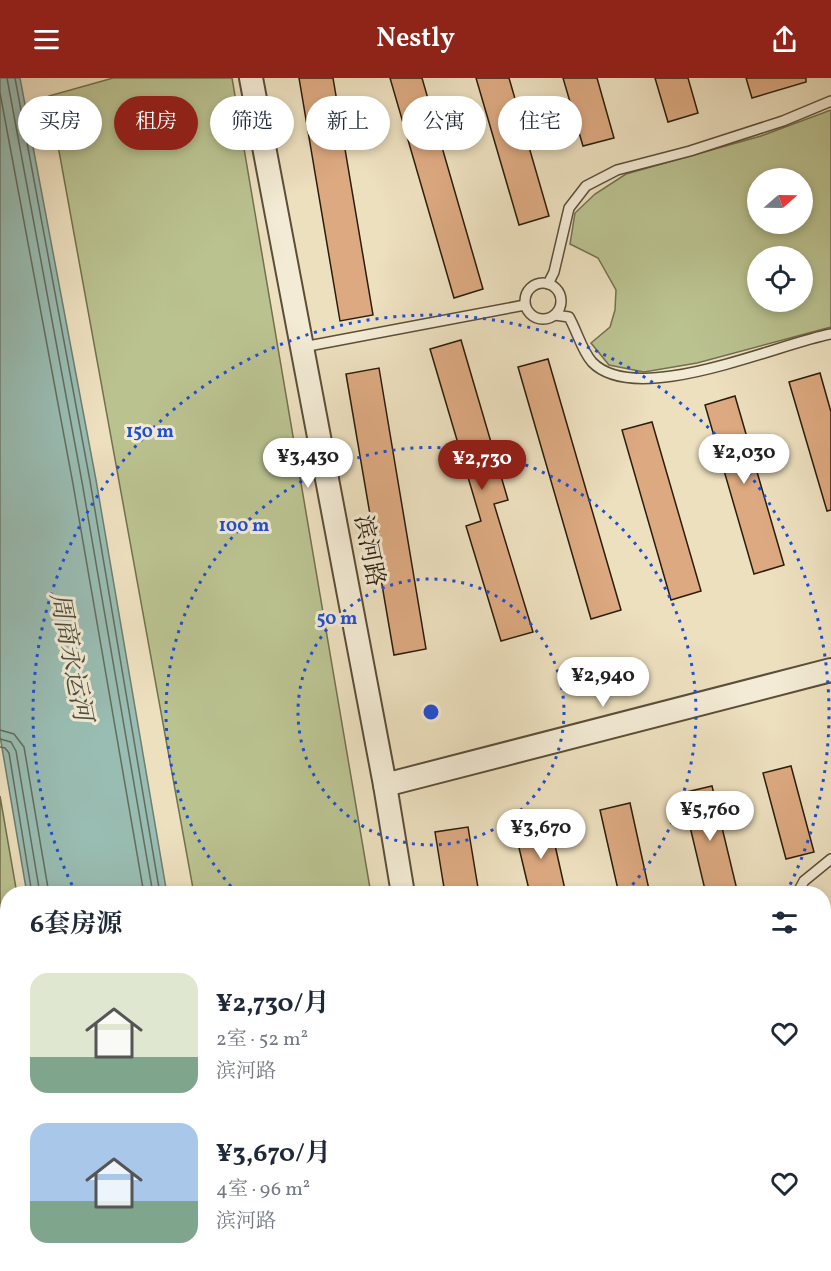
<!DOCTYPE html>
<html lang="zh">
<meta charset="utf-8">
<style>
:root{--surface:#fff;--page:#f6f6f7;--text:#1f2937;--muted:#747a83;--accent:#8f2418}
body{margin:0;font-family:Vollkorn,"Noto Serif SC",serif;background:var(--page);color:var(--text);height:100vh;display:flex;flex-direction:column;font-size:22px;white-space:nowrap}
*{box-sizing:border-box;margin:0}
p{font-size:20px;color:var(--muted)}
.icon{flex:none;width:33px;height:33px;fill:none;stroke:currentColor;stroke-width:2;stroke-linecap:round;stroke-linejoin:round}
.map{position:relative;flex:1;overflow:hidden}
.sheet{position:absolute;left:0px;top:808px;width:831px;height:386px;display:flex;flex-direction:column;background:var(--surface);border-radius:24px 24px 0 0;box-shadow:0 3px 9px #0003}
.sheet>*{flex:none}
.banner{position:absolute;left:18px;top:18px;width:795px;height:54px;display:flex;gap:12px}
.needle{width:39px;rotate:70deg}
.fabs{position:absolute;left:747px;top:90px;display:grid;gap:12px}
.fabs a{display:grid;place-items:center;width:66px;height:66px;border-radius:50%;background:var(--surface);box-shadow:0 3px 9px #0003;font-size:30px}
.price{position:absolute;translate:-50% -51px;padding:0 14px;border-radius:21px;background:#fff;color:#222;font-size:20px;line-height:39px;filter:drop-shadow(0 2px 3px #0008)}
.price::after{content:'';position:absolute;left:50%;top:36px;width:18px;height:14px;margin-left:-9px;background:inherit;clip-path:polygon(0 0,100% 0,50% 100%)}
.price.on{background:var(--accent);color:#fff}
ul{padding:0;list-style:none}
li{display:flex;align-items:center;gap:18px;height:150px;padding:0 30px}
li span{display:grid;place-items:center;flex:none;width:168px;height:120px;border-radius:18px;color:#555}
li>.icon{margin-inline-start:auto}
span .icon{width:72px;height:72px;fill:#fffc;stroke-width:1}
li b{font-size:26px}
h2{display:flex;justify-content:space-between;align-items:center;height:72px;padding:0 30px;font-size:26px}
.tag{padding:0 21px;border-radius:27px;background:var(--surface);box-shadow:0 3px 9px #0003;font-size:21px;line-height:54px}
.tag.on{background:var(--accent);color:#fff}
header{display:flex;justify-content:space-between;align-items:center;height:78px;padding:0 30px;background:var(--accent);color:#fff;font-size:27px;font-weight:600}
.map>svg:first-child{display:block}
.green{fill:#bac290;stroke:#72704e;stroke-width:1.5;fill-rule:evenodd}
.water{fill:#99bdb3;stroke:#6d7d70;stroke-width:1.5}
.lines{fill:none;stroke-linecap:round;stroke-linejoin:round}
.shore{stroke:#626d5f;stroke-width:1.5}
.building{fill:#dca980;stroke:#2a1d0b;stroke-width:1.5}
.service-casing{stroke:#5b4e38;stroke-width:12}
.tertiary-casing{stroke:#5b4e38;stroke-width:26}
.service{stroke:#f3ebd5;stroke-width:9}
.tertiary{stroke:#f3ebd5;stroke-width:22}
.ring{fill:none;stroke:#1d4ed8;stroke-width:3;stroke-dasharray:3 6}
.labels{text-anchor:middle;dominant-baseline:central;stroke-width:6;stroke-linejoin:round;paint-order:stroke}
.street-label{font-size:24px;fill:#2a1d0b;stroke:#f3ebd5}
.water-label{font-size:26px;font-style:italic;fill:#4b4d3d;stroke:#f3ebd5}
.centre{fill:#1d4ed8;stroke:#f3ebd5;stroke-width:3}
.ring-label{font-size:18px;text-anchor:middle;font-weight:bold;fill:#1d4ed8;stroke:#f3ebd5;stroke-width:6;stroke-linejoin:round;paint-order:stroke}
</style>
<header><svg class="icon" aria-label="menu" viewBox="0 0 24 24"><path d="M4 6h16M4 12h16M4 18h16"/></svg>Nestly<svg class="icon" aria-label="share" viewBox="0 0 24 24"><path d="M12 15V3M7 8l5-5 5 5M5 13v7h14v-7"/></svg></header>
<div class="map">
<svg width="831" height="1193" viewBox="0 0 831 1193">
<rect width="100%" height="100%" fill="#ede0bf"/>
<filter id="stains"><feTurbulence type="fractalNoise" baseFrequency=".00333" numOctaves="4"/><feColorMatrix values="0 0 0 0 .2 0 0 0 0 .09 0 0 0 0 .02 0 0 0 .5 -.17"/></filter>
<radialGradient id="worn" r=".72"><stop offset=".6" stop-color="#630" stop-opacity="0"/><stop offset="1" stop-color="#630" stop-opacity=".3"/></radialGradient>
<!-- green -->
<g class="green">
<polygon points="113,0 232,0 371,816 194,816 49,18"/>
<path d="M831 32V249L697 285 644 294 609 287 591 265 610 249 615 232 616 212 598 180 570 166 575 135 595 116 626 96 761 58ZM802 100V146H758V100ZM802 178V224H758V178Z"/>
<polygon points="0,718 17,816 8,816 8,1186 83,1187 84,1193 0,1193"/>
<polygon points="831,964 831,1035 827,1036 824,1024 824,966"/>
<polygon points="435,1187 436,1193 262,1193 261,1187"/>
</g>
<!-- water -->
<g class="water">
<polygon points="0,0 20,0 96,402 167,816 27,816 0,658"/>
<polygon points="230,1186 231,1193 91,1193 90,1187"/>
</g>
<g class="lines">
<!-- shore -->
<g class="shore">
<polyline points="7,0 82,404 153,816"/>
<polyline points="15,0 90,403 160,816"/>
<polyline points="0,15 73,406 144,816"/>
<polyline points="0,652 14,656 24,669 49,816"/>
<polyline points="0,661 11,664 16,673 40,816"/>
<polyline points="0,669 5,670 9,675 32,816"/>
</g>
</g>
<!-- building -->
<g class="building">
<polygon points="299,0 333,0 373,237 340,243"/>
<polygon points="390,0 422,0 483,211 454,220"/>
<polygon points="476,0 509,0 549,138 519,147"/>
<polygon points="563,0 597,0 614,60 583,68"/>
<polygon points="655,0 688,0 698,35 668,44"/>
<polygon points="746,0 806,0 806,4 752,20"/>
<polygon points="461,262 508,422 494,426 533,554 501,563 466,448 481,443 430,271"/>
<polygon points="548,281 621,532 591,541 518,289"/>
<polygon points="379,290 426,571 394,577 346,296"/>
<polygon points="820,295 831,334 831,432 827,433 789,304"/>
<polygon points="735,318 784,487 754,496 705,327"/>
<polygon points="652,344 701,513 671,522 622,352"/>
<polygon points="791,688 814,774 786,781 763,695"/>
<polygon points="712,708 738,816 706,816 682,715"/>
<polygon points="630,725 650,816 619,816 600,732"/>
<polygon points="550,745 566,816 530,816 515,753"/>
<polygon points="468,749 479,816 445,816 435,754"/>
</g>
<g class="lines">
<defs>
<g id="service">
<circle cx="543" cy="223" r="18"/>
<polyline points="548,206 554,194 569,130 586,108 617,92 690,73 783,43 831,23"/>
<path d="M555 237 569 239C577 253 582 273 592 284 636 330 777 266 831 256"/>
<polyline points="303,269 525,227"/>
<polyline points="797,816 804,803 831,781"/>
<polyline points="824,1157 831,1165"/>
</g>
<g id="tertiary">
<polyline points="251,0 385,707 403,816"/>
<polyline points="385,707 831,592"/>
<polyline points="464,1186 465,1193"/>
</g>
</defs>
<!-- service casing -->
<use href="#service" class="service-casing"/>
<!-- tertiary casing -->
<use href="#tertiary" class="tertiary-casing"/>
<!-- service -->
<use href="#service" class="service"/>
<!-- tertiary -->
<use href="#tertiary" class="tertiary"/>
</g>
<!-- distance rings -->
<g class="ring">
<circle cx="431" cy="634" r="133"/>
<path d="M237 815A265 265 0 1 1 625 815"/>
<path d="M76 815A398 398 0 1 1 786 815"/>
</g>
<g class="labels">
<!-- street labels -->
<g class="street-label">
<text transform="translate(368 473) rotate(79)">滨河路</text>
</g>
<!-- water labels -->
<g class="water-label">
<text transform="translate(70 579) rotate(79)">周商永运河</text>
</g>
</g>
<circle cx="431" cy="634" r="9" class="centre"/>
<g class="ring-label">
<text x="150" y="359">150 m</text>
<text x="244" y="453">100 m</text>
<text x="337" y="546">50 m</text>
</g>
<rect width="100%" height="100%" filter="url(#stains)"/>
<rect width="100%" height="100%" fill="url(#worn)"/>
</svg>
<div class="fabs">
<a><svg class="needle" viewBox="-14 -14 28 28"><path d="M0-13l5 13h-10z" fill="#e53935"/><path d="M0 13l5-13h-10z" fill="#747a83"/></svg></a>
<a><svg class="icon" aria-label="locate" viewBox="0 0 24 24"><circle cx="12" cy="12" r="6"/><path d="M12 2v4M12 18v4M2 12h4M18 12h4"/></svg></a>
</div>
<b class="price" style="left:744px;top:407px">¥2,030</b>
<b class="price" style="left:308px;top:411px">¥3,430</b>
<b class="price on" style="left:482px;top:413px">¥2,730</b>
<b class="price" style="left:603px;top:630px">¥2,940</b>
<b class="price" style="left:710px;top:764px">¥5,760</b>
<b class="price" style="left:541px;top:782px">¥3,670</b>
<div class="banner">
<a class="tag">买房</a>
<a class="tag on">租房</a>
<a class="tag">筛选</a>
<a class="tag">新上</a>
<a class="tag">公寓</a>
<a class="tag">住宅</a>
</div>
<section class="sheet">
<h2>6套房源<svg class="icon" aria-label="filters" viewBox="0 0 24 24"><path d="M4 7h16M4 17h16"/><circle cx="9" cy="7" r="2"/><circle cx="15" cy="17" r="2"/></svg></h2>
<ul>
<li><span style="background:linear-gradient(#dfe7d0 70%,#7fa58c 0)"><svg class="icon" aria-label="home" viewBox="0 0 24 24"><path d="M3 11l9-7 9 7M6 9v11h12V9"/></svg></span><div><b>¥2,730/月</b><p>2室 · 52 m²</p><p>滨河路</p></div><svg class="icon" aria-label="heart" viewBox="0 0 24 24"><path d="M12 20l-8-8c-3-5 5-10 8-4 3-6 11-1 8 4z"/></svg></li>
<li><span style="background:linear-gradient(#a9c7e8 65%,#7fa58c 0)"><svg class="icon" aria-label="home" viewBox="0 0 24 24"><path d="M3 11l9-7 9 7M6 9v11h12V9"/></svg></span><div><b>¥3,670/月</b><p>4室 · 96 m²</p><p>滨河路</p></div><svg class="icon" aria-label="heart" viewBox="0 0 24 24"><path d="M12 20l-8-8c-3-5 5-10 8-4 3-6 11-1 8 4z"/></svg></li>
</ul>
</section>
</div>
